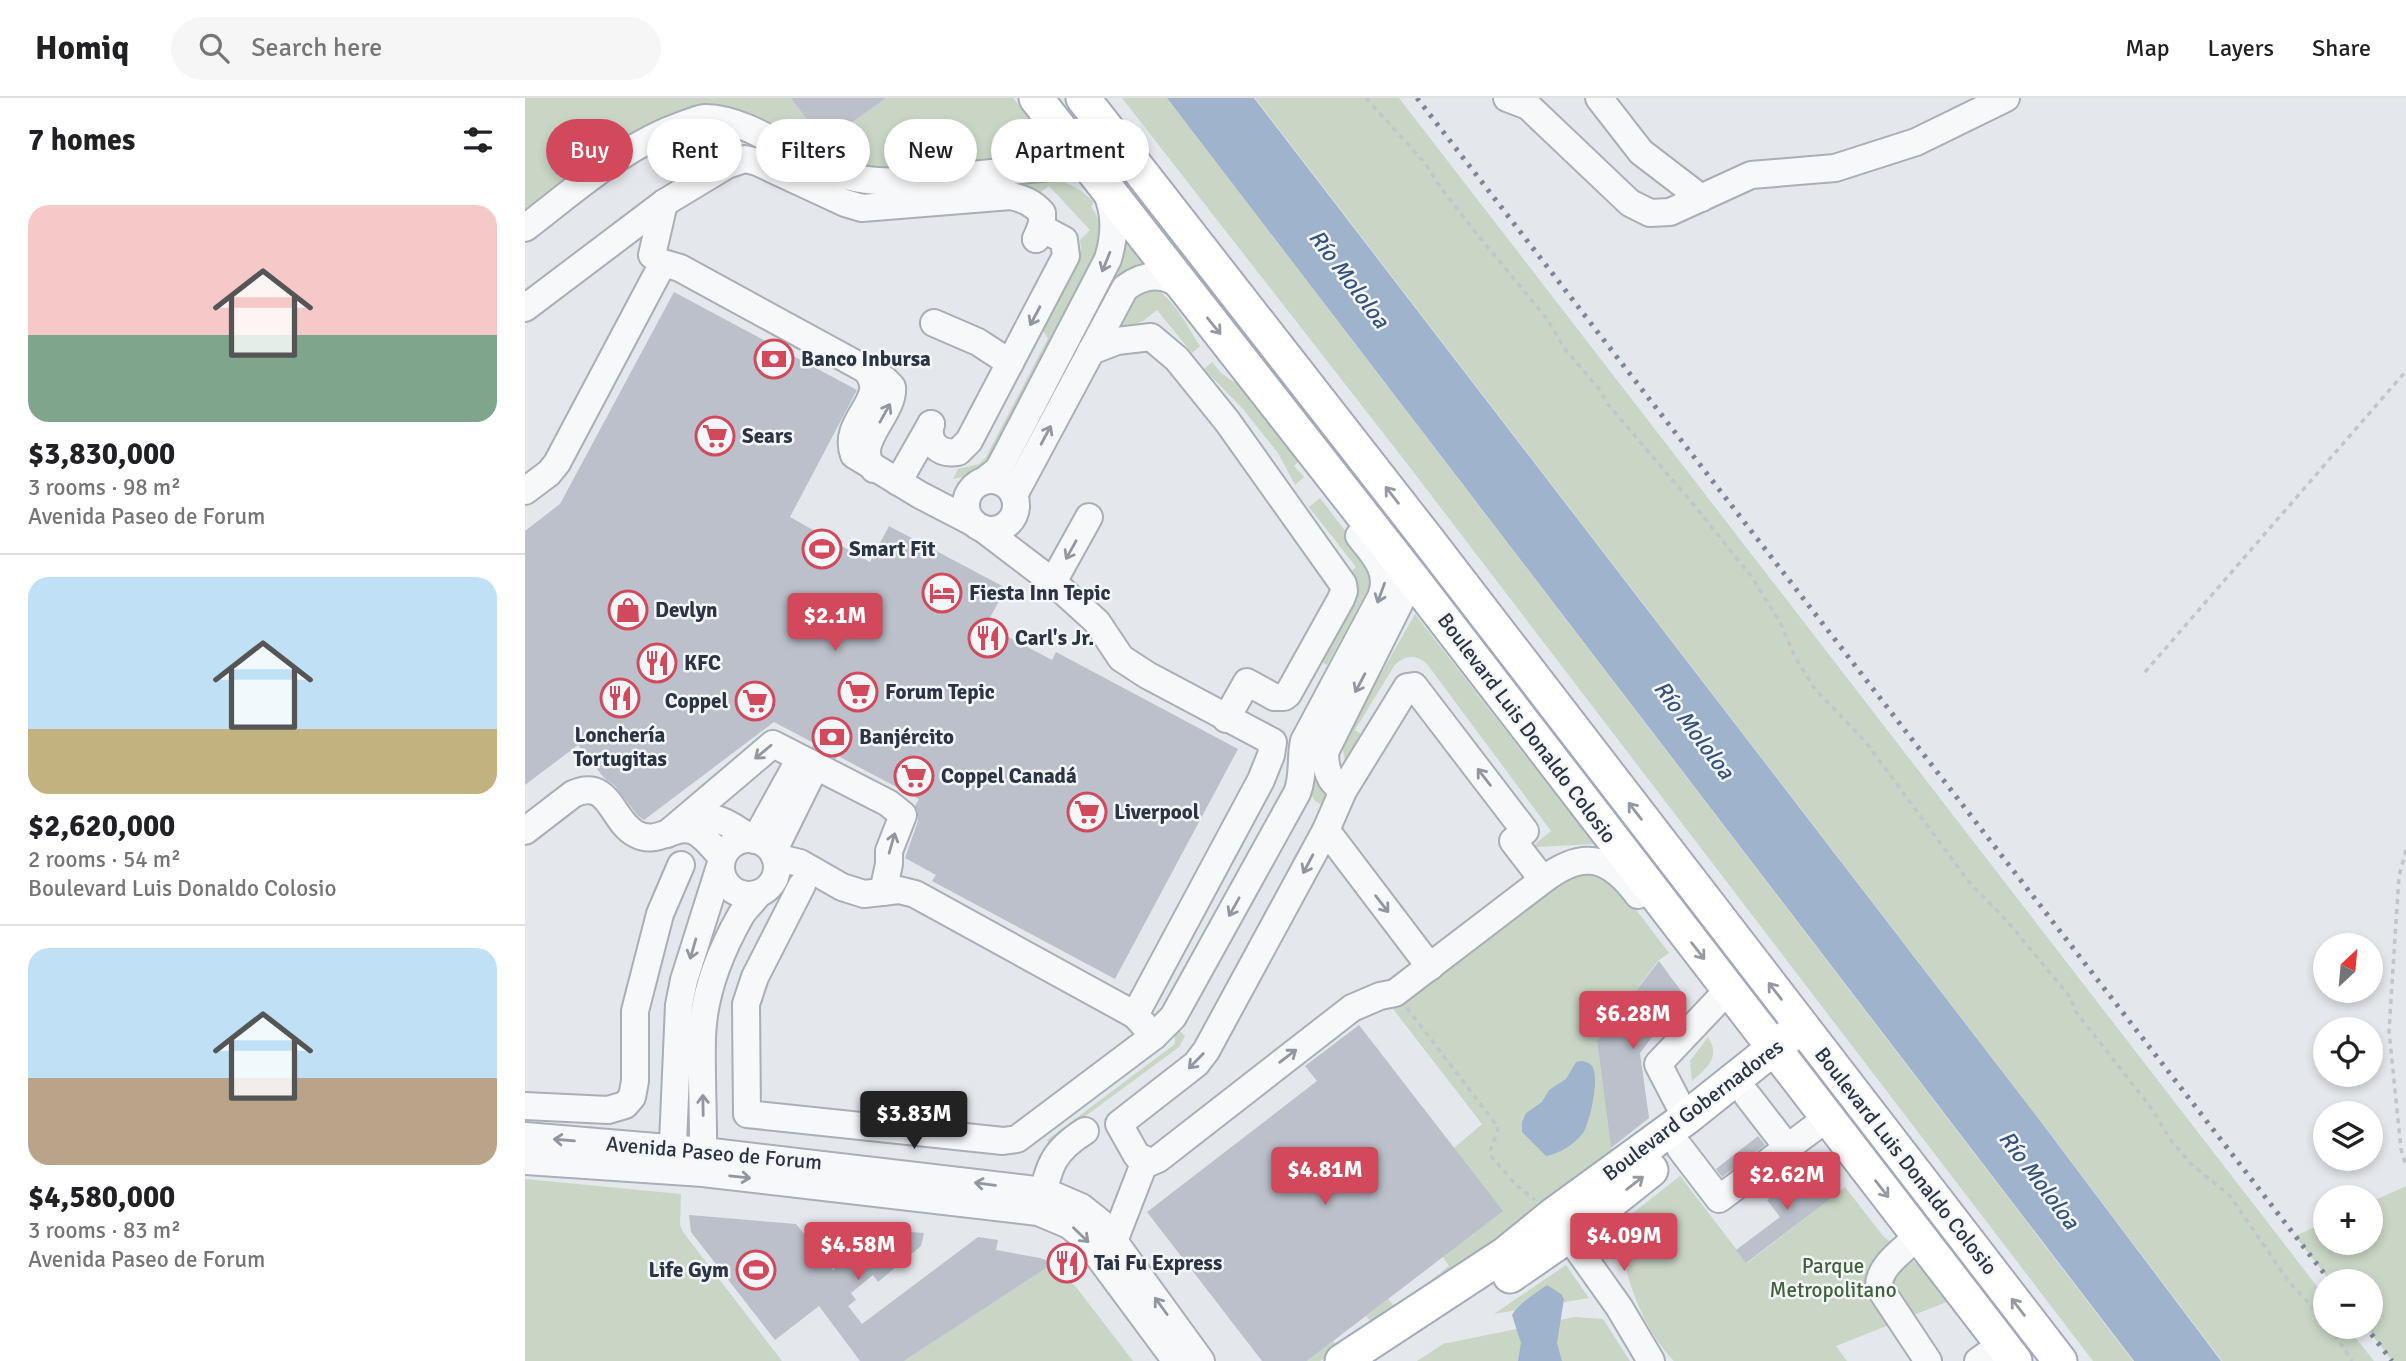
<!DOCTYPE html>
<meta charset="utf-8">
<style>
:root{--surface:#fff;--page:#f6f6f6;--text:#202124;--muted:#757577;--line:#e0e0e0;--accent:#d1495b}
body{margin:0;font-family:Signika,sans-serif;background:var(--page);color:var(--text);height:100vh;display:flex;flex-direction:column;font-size:26px;white-space:nowrap}
*{box-sizing:border-box;margin:0}
p{font-size:23px;color:var(--muted)}
.icon{flex:none;width:38px;height:38px;fill:none;stroke:currentColor;stroke-width:2;stroke-linecap:round;stroke-linejoin:round}
.map{position:relative;flex:1;overflow:hidden}
.details{display:flex;flex-direction:column;background:var(--surface);width:525px}
.details>*{flex:none}
.guide{position:absolute;left:21px;top:21px;width:665px;height:63px;display:flex;gap:14px}
.needle{width:46px;rotate:26deg}
.tools{position:absolute;left:1788px;top:835px;display:grid;gap:14px}
.tools a{display:grid;place-items:center;width:70px;height:70px;border-radius:50%;background:var(--surface);box-shadow:0 4px 10px #0003;font-size:35px}
.price{position:absolute;translate:-50% -60px;padding:0 16px;border-radius:7px;background:var(--accent);color:#fff;font-size:23px;line-height:46px;filter:drop-shadow(0 2px 4px #0008)}
.price::after{content:'';position:absolute;left:50%;top:42px;width:21px;height:16px;margin-left:-10px;background:inherit;clip-path:polygon(0 0,100% 0,50% 100%)}
.price.selected{background:#222;color:#fff}
ul{padding:0;list-style:none}
li{display:grid;align-content:center;gap:14px;height:371px;padding:0 28px}
li+li{border-top:2px solid var(--line)}
li span{display:grid;place-items:center;height:217px;border-radius:21px;color:#555}
li>.icon{margin-inline-start:auto}
span .icon{width:126px;height:126px;fill:#fffc;stroke-width:1}
li b{font-size:30px}
h2{display:flex;justify-content:space-between;align-items:center;height:84px;padding:0 28px;font-size:30px}
.pill{padding:0 24px;border-radius:32px;background:var(--surface);box-shadow:0 4px 10px #0003;font-size:24px;line-height:63px}
.pill.selected{background:var(--accent);color:#fff}
header{display:flex;align-items:center;gap:42px;box-sizing:border-box;height:98px;padding:0 35px;background:var(--surface);border-bottom:2px solid var(--line)}
header strong{font-size:33px}
nav{display:flex;gap:38px;margin-inline-start:auto;font-size:24px}
.search{width:490px;height:63px;background:var(--page);display:flex;align-items:center;gap:18px;box-sizing:border-box;padding:0 24px;border-radius:38px;color:var(--muted);font-size:26px}
main{display:flex;flex:1;min-height:0}
.map>svg:first-child{display:block}
.green{fill:#c9d6c5}
.water{fill:#9fb4cc}
.building{fill:#bbc0ca}
.lines{fill:none;stroke-linecap:round;stroke-linejoin:round}
.minor-tunnel{stroke:#bfc3cb;stroke-width:26;stroke-dasharray:26 13;stroke-linecap:butt}
.minor-casing{stroke:#a9aeb7;stroke-width:30}
.major-casing{stroke:#a3abb8;stroke-width:37}
.path{stroke:#c2c5cb;stroke-width:3.5;stroke-dasharray:5 5;stroke-linecap:butt}
.minor{stroke:#f7f8fa;stroke-width:26}
.major{stroke:#fff;stroke-width:33}
.rail{stroke:#7d8696;stroke-width:5;stroke-dasharray:3.5 7;stroke-linecap:butt}
.oneway{stroke:#9196a0}
.oneway2{stroke:#959aa2}
.labels{text-anchor:middle;dominant-baseline:central;stroke-width:5;stroke-linejoin:round;paint-order:stroke}
.poi-label{font-size:21px;font-weight:bold;fill:#2b3445;stroke:#f4f6f9;text-anchor:start}
.street-label{font-size:21px;fill:#2b3445;stroke:#f4f6f9}
.park-label{font-size:21px;fill:#3f6138;stroke:#f4f6f9}
.water-label{font-size:23px;font-style:italic;fill:#34527a;stroke:#f4f6f9}
</style>
<header>
<strong>Homiq</strong>
<div class="search"><svg class="icon" aria-label="search" viewBox="0 0 24 24"><circle cx="10" cy="10" r="6"/><path d="M15 15l6 6"/></svg>Search here</div>
<nav><a>Map</a><a>Layers</a><a>Share</a></nav>
</header>
<main>
<section class="details">
<h2>7 homes<svg class="icon" aria-label="filters" viewBox="0 0 24 24"><path d="M4 7h16M4 17h16"/><circle cx="9" cy="7" r="2"/><circle cx="15" cy="17" r="2"/></svg></h2>
<ul>
<li><span style="background:linear-gradient(#f6c9c9 60%,#7fa58c 0)"><svg class="icon" aria-label="home" viewBox="0 0 24 24"><path d="M3 11l9-7 9 7M6 9v11h12V9"/></svg></span><div><b>$3,830,000</b><p>3 rooms · 98 m²</p><p>Avenida Paseo de Forum</p></div></li>
<li><span style="background:linear-gradient(#bfe0f5 70%,#c2b280 0)"><svg class="icon" aria-label="home" viewBox="0 0 24 24"><path d="M3 11l9-7 9 7M6 9v11h12V9"/></svg></span><div><b>$2,620,000</b><p>2 rooms · 54 m²</p><p>Boulevard Luis Donaldo Colosio</p></div></li>
<li><span style="background:linear-gradient(#bfe0f5 60%,#b9a48a 0)"><svg class="icon" aria-label="home" viewBox="0 0 24 24"><path d="M3 11l9-7 9 7M6 9v11h12V9"/></svg></span><div><b>$4,580,000</b><p>3 rooms · 83 m²</p><p>Avenida Paseo de Forum</p></div></li>
</ul>
</section>
<div class="map">
<svg width="1881" height="1263" viewBox="0 0 1881 1263">
<rect width="100%" height="100%" fill="#e4e7ec"/>
<!-- green -->
<g class="green">
<polygon points="0,0 266,0 299,45 361,0 488,0 518,38 517,52 504,60 363,73 335,71 193,8 178,7 157,15 0,124"/>
<polygon points="597,0 642,0 1608,1263 1568,1263 880,363"/>
<polygon points="730,0 874,0 1801,1200 1801,1228 1822,1229 1849,1263 1697,1263 1514,1021"/>
<path d="M297 80 528 81C545 85 557 92 569 104L566 109C577 123 577 136 572 154L463 362 443 378 428 381 433 371 454 366 461 359 523 240 516 230 556 152 555 142 565 132 524 88 513 96 326 94Z"/>
<polygon points="601,140 622,165 602,172 591,182 486,374"/>
<path d="M627 189C649 200 662 228 675 248L667 255 632 212 618 223 585 235 601 203Z"/>
<polygon points="687,264 696,275 715,288 773,364 769,368 779,379 770,387 753,355 717,310 679,271"/>
<polygon points="795,400 844,464 846,486 802,567 790,561 821,478 831,469 784,409"/>
<path d="M890 516 1069 746 1011 749 1009 747 1026 733 902 566C892 556 879 557 869 568L830 632 840 639 824 665 820 663 817 647 820 639Z"/>
<polygon points="782,647 795,689 803,704 801,709 790,703 785,694"/>
<polygon points="1064,775 1080,779 1093,788 1144,855 1133,863 1072,943 1086,1050 1093,1059 999,1130 795,1263 782,1263 808,1243 813,1250 846,1224 841,1218 863,1201 871,1210 924,1168 918,1159 929,1050 957,1026 868,911 1033,783 1048,777"/>
<polygon points="649,927 660,938 654,949 524,1045 522,1042 650,946"/>
<path d="M1183 939C1196 959 1182 970 1167 983L1165 963Z"/>
<path d="M1155 1078 1222 1165 1320 1089 1358 1138 1400 1173 1424 1203 1311 1248 1322 1263H1149C1114 1227 1101 1176 1090 1129Z"/>
<polygon points="0,1081 156,1096 155,1127 158,1134 257,1263 0,1263"/>
<polygon points="1881,1088 1881,1263 1867,1263 1841,1229 1846,1228 1846,1183 1805,1183 1770,1138 1801,1124 1801,1144 1846,1144 1846,1104"/>
<polygon points="526,1167 551,1189 608,1263 379,1263"/>
<polygon points="1041,1167 1064,1200 969,1216"/>
<polygon points="1050,1219 1078,1221 1105,1263 892,1263 918,1246"/>
</g>
<!-- water -->
<g class="water">
<polygon points="642,0 729,0 1513,1020 1696,1263 1609,1263"/>
<path d="M1056 963C1058 963 1065 965 1066 967 1076 976 1065 1025 1058 1035 1050 1046 1034 1056 1021 1058L997 1034V1024L1001 1015 1017 1004 1024 992 1041 981 1051 964Z"/>
<path d="M1022 1187 1036 1196 1039 1201 1032 1245 1037 1263H993L996 1245 987 1217C993 1206 1011 1195 1022 1187Z"/>
</g>
<!-- building -->
<g class="building">
<polygon points="266,0 361,0 299,45"/>
<polygon points="149,194 332,292 265,419 345,464 364,428 481,490 461,527 527,562 531,554 713,651 590,881 407,783 411,777 380,760 393,723 393,714 390,708 394,701 249,624 119,722 113,718 89,687 80,681 53,647 0,687 0,433 35,406"/>
<polygon points="1134,863 1159,897 1115,955 1124,1020 1086,1050 1072,943"/>
<polygon points="834,927 978,1113 782,1263 737,1263 622,1114 792,983 780,968"/>
<polygon points="1233,1038 1240,1047 1197,1079 1191,1071"/>
<polygon points="1282,1071 1305,1101 1221,1165 1211,1152 1255,1119 1242,1102"/>
<polygon points="164,1117 271,1126 309,1173 317,1129 399,1135 396,1148 353,1184 348,1177 326,1195 331,1202 323,1208 337,1226 453,1139 473,1142 471,1152 515,1160 529,1165 379,1263 335,1263 294,1208 250,1242 166,1134"/>
</g>
<g class="lines">
<!-- minor-tunnel -->
<polyline class="minor-tunnel" points="288,673 301,651"/>
<defs>
<g id="minor">
<polyline points="982,0 1003,8 1105,105 1125,115 1145,114 1226,77 1310,70 1391,44 1481,0"/>
<polyline points="1074,0 1116,54 1176,100"/>
<path d="M0 130C51 91 99 47 160 26 167 24 174 20 181 20 227 21 270 61 313 75 337 84 361 84 386 83L605 61"/>
<polyline points="127,157 139,105"/>
<path d="M0 210 139 105 202 67 220 61 232 64 320 105 337 110 486 98C499 101 508 105 517 115V126L511 141"/>
<polyline points="409,225 453,244 485,265"/>
<polyline points="566,253 592,243 626,239 652,261 702,323 818,486 819,493 816,501 763,596 759,599 749,599 722,584 701,621"/>
<path d="M339 270C369 300 315 321 329 357L395 397 449 425"/>
<path d="M406 326C401 345 414 357 433 354L444 343 541 158 539 142 524 134 517 135 511 141"/>
<circle cx="466" cy="407" r="25"/>
<path d="M459 383 473 372 479 361 583 161C590 137 591 116 581 93"/>
<polyline points="373,384 406,326"/>
<path d="M0 393 24 375 32 365 138 165 155 170 360 282 367 289C370 316 325 346 349 371"/>
<path d="M489 397 600 190C620 175 642 174 660 192"/>
<polyline points="528,484 564,419"/>
<path d="M818 693C804 683 800 671 800 654L887 480"/>
<path d="M159 722C186 713 205 725 226 741"/>
<polyline points="801,732 905,869"/>
<path d="M0 733 48 696C85 679 86 723 111 736 133 748 149 725 169 733 180 738 189 751 197 759"/>
<polyline points="142,736 248,646 363,705 378,717 364,753 364,766 358,794"/>
<circle cx="224" cy="769" r="28"/>
<polyline points="230,742 272,666"/>
<polyline points="248,754 288,673"/>
<polyline points="250,759 275,765 317,789 339,796 374,792 390,796 610,917 736,682 746,657 748,644 622,577 596,560 572,524 528,484 457,430"/>
<path d="M1018 782 988 743 1000 733 889 588 882 589 818 693 801 732 681 953 671 966 594 1026 612 1058 626 1064 633 1061 827 910 855 898 870 895 1018 782C1058 751 1084 758 1113 797"/>
<polyline points="277,787 230,879 221,906 222,1016 478,1043 492,1041 629,938 610,917"/>
<path d="M629 938 648 919 658 901 772 695C779 678 775 661 779 643L856 499C866 473 849 457 834 438"/>
<polyline points="1222,997 1263,1050"/>
<polyline points="0,1008 83,1012 100,1007 107,999 110,983 110,913 135,816 156,767"/>
<polyline points="1161,1020 1133,966 1203,892"/>
<polyline points="0,1038 179,1053 519,1093 556,1109 575,1124 676,1263"/>
<polyline points="1155,1050 1194,1101 1302,1020"/>
<polyline points="0,1063 178,1075 513,1114 544,1127 559,1139 651,1263"/>
<polyline points="147,1068 154,907 159,882 196,765"/>
<path d="M178 1070C179 1027 176 983 177 940 178 898 195 854 216 817 220 810 228 804 233 796"/>
<path d="M515 1108C524 1070 525 1055 560 1033"/>
<polyline points="1032,1122 1094,1209 1126,1263"/>
<path d="M1393 1138C1379 1152 1353 1168 1354 1189L1403 1263"/>
<polyline points="584,1156 620,1063"/>
<polyline points="1453,1263 1477,1246"/>
</g>
<g id="major">
<polyline points="511,0 887,480 1490,1263"/>
<polyline points="558,0 899,437 1535,1263"/>
<polyline points="985,1178 1043,1138 1126,1072"/>
<polyline points="817,1263 980,1156 1028,1117 1161,1020 1264,938"/>
</g>
</defs>
<!-- minor casing -->
<use href="#minor" class="minor-casing"/>
<!-- major casing -->
<use href="#major" class="major-casing"/>
<!-- path -->
<g class="path">
<polyline points="841,0 900,65 916,90 952,136 1022,221 1039,250 1074,291 1082,305 1173,412 1226,478 1255,524 1270,559 1290,591 1340,643 1444,784 1483,824 1545,899 1551,914 1627,1011 1645,1041 1665,1065 1705,1098 1764,1184 1801,1224"/>
<polyline points="1620,574 1881,273"/>
<polyline points="1881,752 1874,778 1864,933 1876,1051 1881,1068"/>
<path d="M882 910 973 1029C972 1040 965 1047 965 1057L991 1087 1010 1102"/>
<polyline points="1804,1228 1827,1263"/>
</g>
<!-- minor -->
<use href="#minor" class="minor"/>
<!-- major -->
<use href="#major" class="major"/>
<!-- rail -->
<g class="rail">
<polyline points="892,0 1805,1183"/>
<polyline points="1840,1228 1867,1263"/>
</g>
</g>
<!-- one-way arrows -->
<defs><path id="oneway-shaft" d="M-6 0H5M1.5-3L5.5 0L1.5 3" fill="none" stroke-width="1.6" stroke-linecap="round" stroke-linejoin="round" transform="scale(1.75)"/></defs>
<g class="oneway">
<use href="#oneway-shaft" transform="translate(581 164) rotate(112)"/>
<use href="#oneway-shaft" transform="translate(510 218) rotate(118)"/>
<use href="#oneway-shaft" transform="translate(360 315) rotate(-61)"/>
<use href="#oneway-shaft" transform="translate(521 337) rotate(-62)"/>
<use href="#oneway-shaft" transform="translate(546 452) rotate(119)"/>
<use href="#oneway-shaft" transform="translate(856 495) rotate(110)"/>
<use href="#oneway-shaft" transform="translate(835 585) rotate(118)"/>
<use href="#oneway-shaft" transform="translate(238 654) rotate(140)"/>
<use href="#oneway-shaft" transform="translate(959 679) rotate(-128)"/>
<use href="#oneway-shaft" transform="translate(367 745) rotate(-74)"/>
<use href="#oneway-shaft" transform="translate(783 766) rotate(118)"/>
<use href="#oneway-shaft" transform="translate(857 806) rotate(52)"/>
<use href="#oneway-shaft" transform="translate(709 809) rotate(119)"/>
<use href="#oneway-shaft" transform="translate(168 851) rotate(106)"/>
<use href="#oneway-shaft" transform="translate(763 958) rotate(-37)"/>
<use href="#oneway-shaft" transform="translate(671 963) rotate(134)"/>
<use href="#oneway-shaft" transform="translate(178 1007) rotate(-91)"/>
<use href="#oneway-shaft" transform="translate(39 1042) rotate(-175)"/>
<use href="#oneway-shaft" transform="translate(215 1079) rotate(6)"/>
<use href="#oneway-shaft" transform="translate(460 1086) rotate(-173)"/>
<use href="#oneway-shaft" transform="translate(556 1137) rotate(44)"/>
<use href="#oneway-shaft" transform="translate(636 1208) rotate(-126)"/>
</g>
<g class="oneway2">
<use href="#oneway-shaft" transform="translate(689 228) rotate(51)"/>
<use href="#oneway-shaft" transform="translate(867 397) rotate(-128)"/>
<use href="#oneway-shaft" transform="translate(1110 713) rotate(-128)"/>
<use href="#oneway-shaft" transform="translate(1173 853) rotate(52)"/>
<use href="#oneway-shaft" transform="translate(1250 893) rotate(-128)"/>
<use href="#oneway-shaft" transform="translate(1110 1085) rotate(-38)"/>
<use href="#oneway-shaft" transform="translate(1357 1091) rotate(52)"/>
<use href="#oneway-shaft" transform="translate(1493 1209) rotate(-128)"/>
</g>
<!-- icons -->
<defs>
<symbol id="bank-ring" viewBox="-11 -11 22 22"><circle r="9.5" fill="#f4f6f9" stroke="#d1495b" stroke-width="1.5"/><path d="M-6-4H6V4H-6ZM0-2.3a2.3 2.3 0 1 0 0 4.6a2.3 2.3 0 1 0 0-4.6Z" fill="#d1495b"/></symbol>
<symbol id="supermarket-ring" viewBox="-11 -11 22 22"><circle r="9.5" fill="#f4f6f9" stroke="#d1495b" stroke-width="1.5"/><path d="M-6-5.5h2.5l.6 2H6L4.5 2H-2.5L-4.4-4H-6ZM-1.5 3.2a1.3 1.3 0 1 0 .1 0ZM3 3.2a1.3 1.3 0 1 0 .1 0Z" fill="#d1495b"/></symbol>
<symbol id="stadium-ring" viewBox="-11 -11 22 22"><circle r="9.5" fill="#f4f6f9" stroke="#d1495b" stroke-width="1.5"/><path d="M0-5a6.5 5 0 1 0 0 10a6.5 5 0 1 0 0-10ZM-3.5-1.8h7v3.6h-7Z" fill="#d1495b"/></symbol>
<symbol id="hotel-ring" viewBox="-11 -11 22 22"><circle r="9.5" fill="#f4f6f9" stroke="#d1495b" stroke-width="1.5"/><path d="M-6-4.5h1.5V1H6V5H4.5V3h-9V5H-6ZM-4 0a1.8 1.8 0 1 1 3.6 0ZM.5 0V-2.5h3Q6-2.5 6 0Z" fill="#d1495b"/></symbol>
<symbol id="shop-ring" viewBox="-11 -11 22 22"><circle r="9.5" fill="#f4f6f9" stroke="#d1495b" stroke-width="1.5"/><path d="M-5-2.5h2.3a2.7 3.5 0 0 1 5.4 0H5L5.5 6h-11ZM-1.5-2.5h3a1.5 2.3 0 0 0-3 0Z" fill="#d1495b"/></symbol>
<symbol id="restaurant-ring" viewBox="-11 -11 22 22"><circle r="9.5" fill="#f4f6f9" stroke="#d1495b" stroke-width="1.5"/><path d="M-5-6h1v4h1v-4h1v4h1v-4h1v5L-1.5 .5V6h-2V.5L-5-1ZM5-6V6H3V1.5H1.5Q1.5-4 5-6Z" fill="#d1495b"/></symbol>
</defs>
<g fill-rule="evenodd">
<use href="#bank-ring" x="227" y="239" width="44" height="44"/>
<use href="#supermarket-ring" x="168" y="316" width="44" height="44"/>
<use href="#stadium-ring" x="275" y="429" width="44" height="44"/>
<use href="#hotel-ring" x="395" y="473" width="44" height="44"/>
<use href="#shop-ring" x="81" y="490" width="44" height="44"/>
<use href="#restaurant-ring" x="441" y="518" width="44" height="44"/>
<use href="#restaurant-ring" x="110" y="543" width="44" height="44"/>
<use href="#supermarket-ring" x="311" y="572" width="44" height="44"/>
<use href="#restaurant-ring" x="73" y="578" width="44" height="44"/>
<use href="#supermarket-ring" x="208" y="581" width="44" height="44"/>
<use href="#bank-ring" x="285" y="617" width="44" height="44"/>
<use href="#supermarket-ring" x="367" y="656" width="44" height="44"/>
<use href="#supermarket-ring" x="540" y="692" width="44" height="44"/>
<use href="#restaurant-ring" x="520" y="1143" width="44" height="44"/>
<use href="#stadium-ring" x="209" y="1150" width="44" height="44"/>
</g>
<g class="labels">
<!-- poi labels -->
<g class="poi-label">
<text x="276" y="261">Banco Inbursa</text>
<text x="217" y="338">Sears</text>
<text x="324" y="451">Smart Fit</text>
<text x="444" y="495">Fiesta Inn Tepic</text>
<text x="130" y="512">Devlyn</text>
<text x="490" y="540">Carl's Jr.</text>
<text x="159" y="565">KFC</text>
<text x="360" y="594">Forum Tepic</text>
<text x="203" y="603" text-anchor="end">Coppel</text>
<text x="95" y="637" text-anchor="middle">Lonchería<tspan x="95" dy="24">Tortugitas</tspan></text>
<text x="334" y="639">Banjército</text>
<text x="416" y="678">Coppel Canadá</text>
<text x="589" y="714">Liverpool</text>
<text x="569" y="1165">Tai Fu Express</text>
<text x="204" y="1172" text-anchor="end">Life Gym</text>
</g>
<!-- street labels -->
<g class="street-label">
<text transform="translate(1002 630) rotate(53)">Boulevard Luis Donaldo Colosio</text>
<text transform="translate(1168 1012) rotate(-37)">Boulevard Gobernadores</text>
<text transform="translate(189 1055) rotate(5)">Avenida Paseo de Forum</text>
<text transform="translate(1381 1063) rotate(52)">Boulevard Luis Donaldo Colosio</text>
</g>
<!-- park labels -->
<g class="park-label">
<text x="1308" y="1168">Parque<tspan x="1308" dy="24">Metropolitano</tspan></text>
</g>
<!-- water labels -->
<g class="water-label">
<text transform="translate(824 181) rotate(53)">Río Mololoa</text>
<text transform="translate(1169 632) rotate(53)">Río Mololoa</text>
<text transform="translate(1514 1082) rotate(53)">Río Mololoa</text>
</g>
</g>
</svg>
<div class="tools">
<a><svg class="needle" viewBox="-14 -14 28 28"><path d="M0-13l5 13h-10z" fill="#e53935"/><path d="M0 13l5-13h-10z" fill="#757577"/></svg></a>
<a><svg class="icon" aria-label="locate" viewBox="0 0 24 24"><circle cx="12" cy="12" r="6"/><path d="M12 2v4M12 18v4M2 12h4M18 12h4"/></svg></a>
<a><svg class="icon" aria-label="layers" viewBox="0 0 24 24"><path d="M12 4l9 5-9 5-9-5zM3 14l9 5 9-5"/></svg></a>
<a>+</a>
<a>−</a>
</div>
<b class="price" style="left:310px;top:555px">$2.1M</b>
<b class="price" style="left:1108px;top:953px">$6.28M</b>
<b class="price selected" style="left:389px;top:1053px">$3.83M</b>
<b class="price" style="left:800px;top:1109px">$4.81M</b>
<b class="price" style="left:1262px;top:1114px">$2.62M</b>
<b class="price" style="left:1099px;top:1175px">$4.09M</b>
<b class="price" style="left:333px;top:1184px">$4.58M</b>
<div class="guide">
<a class="pill selected">Buy</a>
<a class="pill">Rent</a>
<a class="pill">Filters</a>
<a class="pill">New</a>
<a class="pill">Apartment</a>
</div>
</div>
</main>
